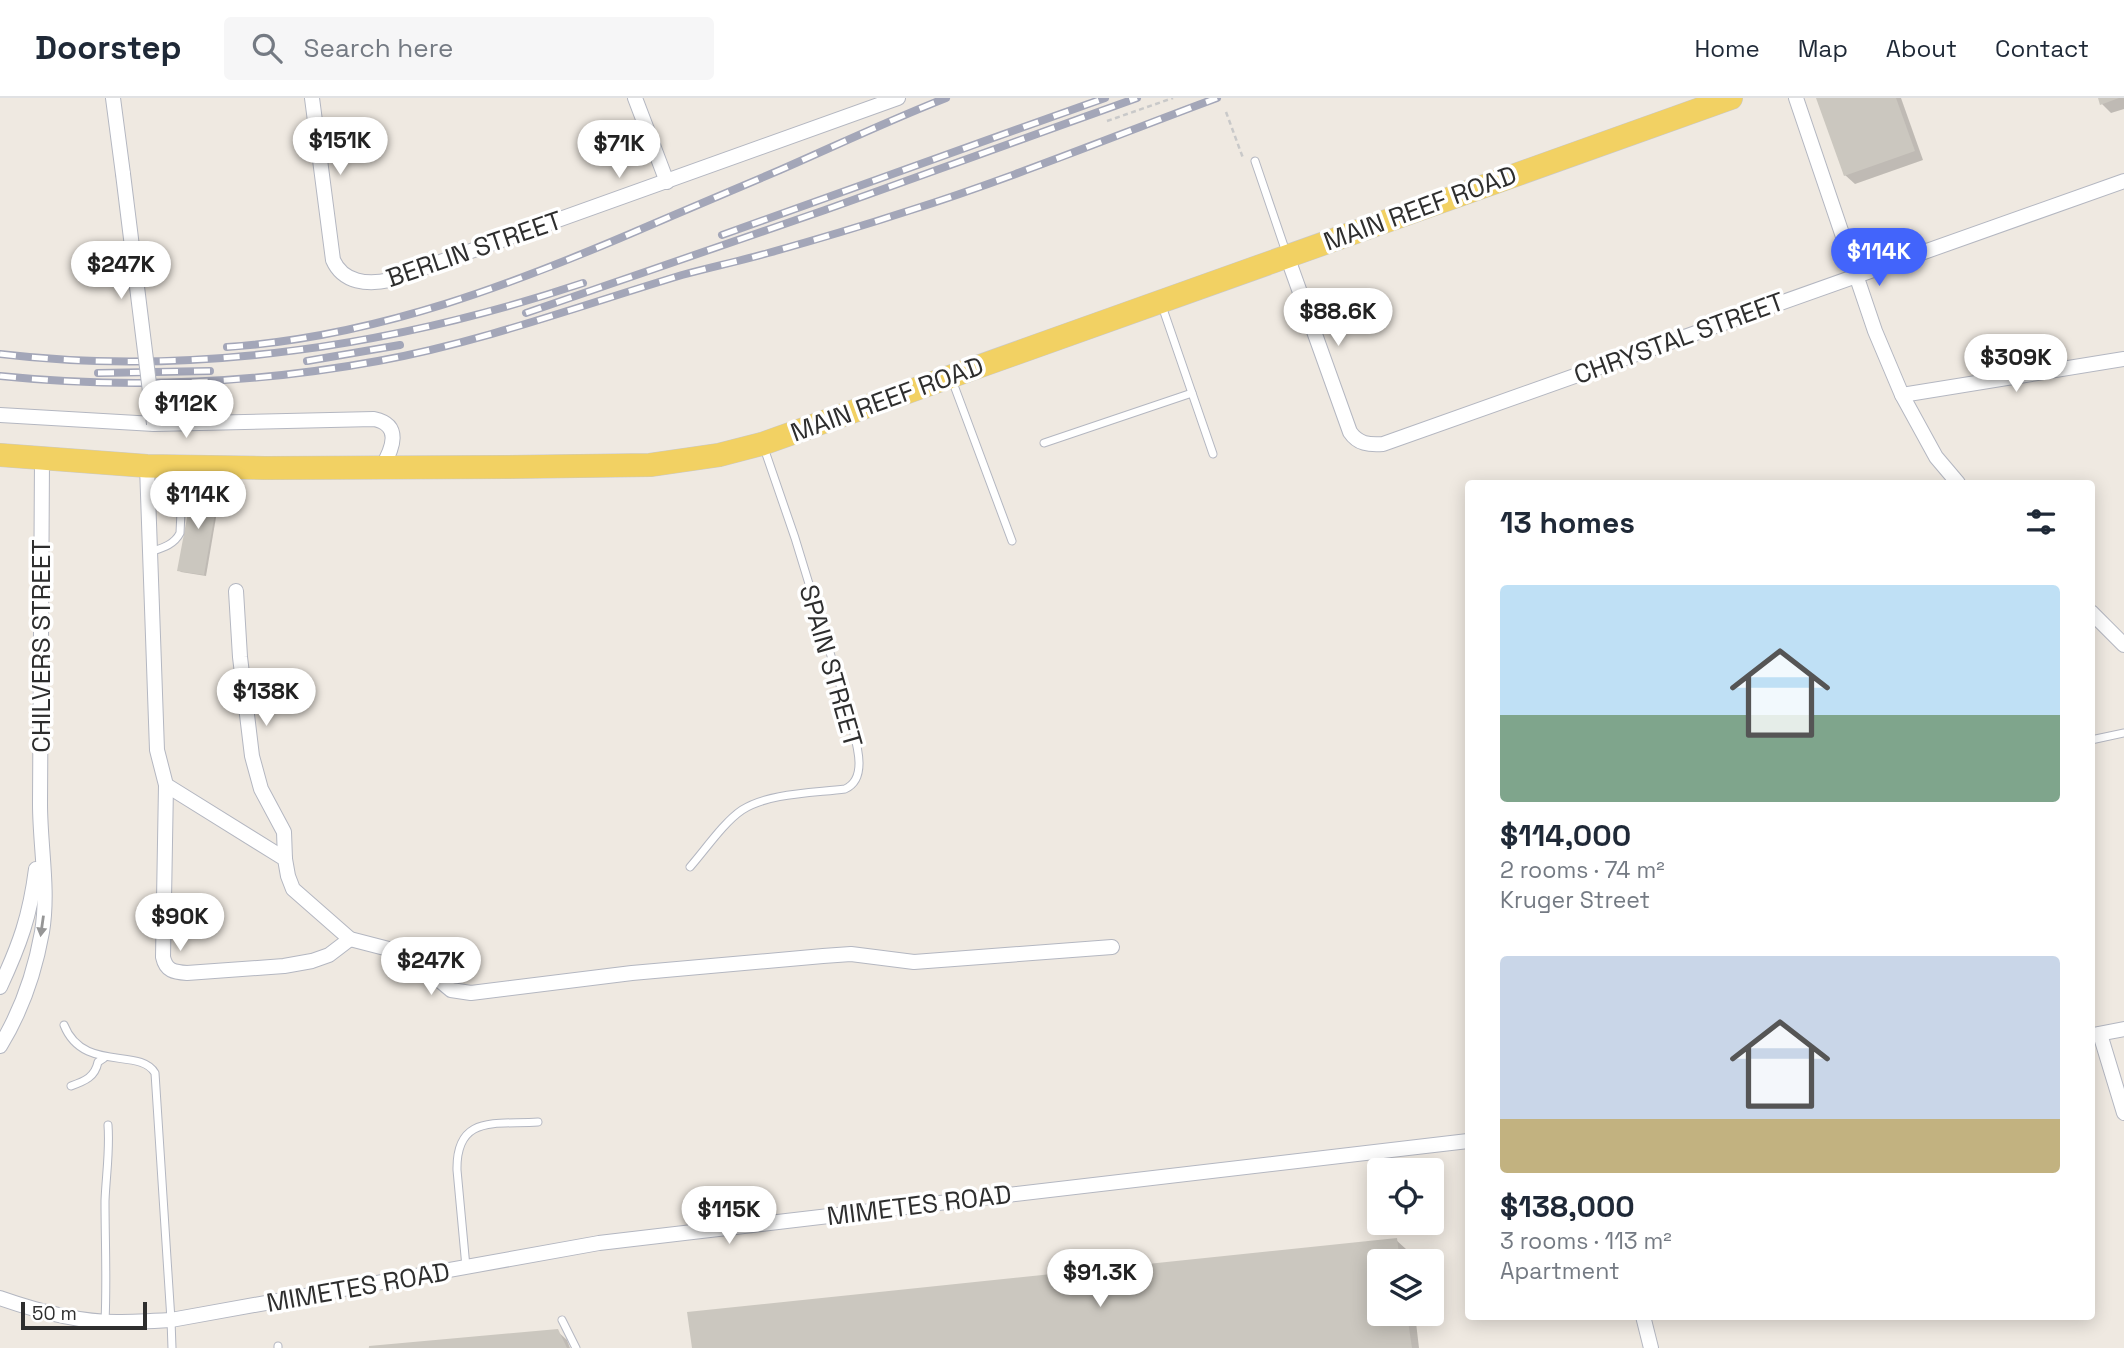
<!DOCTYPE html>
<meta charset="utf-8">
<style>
:root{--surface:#fff;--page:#f6f6f7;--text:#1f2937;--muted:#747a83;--line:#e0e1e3;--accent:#4264fb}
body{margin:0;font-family:"Space Grotesk",sans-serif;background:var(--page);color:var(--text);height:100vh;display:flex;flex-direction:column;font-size:26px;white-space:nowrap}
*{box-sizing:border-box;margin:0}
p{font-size:23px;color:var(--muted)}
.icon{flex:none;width:38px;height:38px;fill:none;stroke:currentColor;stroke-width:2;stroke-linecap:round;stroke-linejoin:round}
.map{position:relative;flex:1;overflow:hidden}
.panel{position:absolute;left:1465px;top:382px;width:630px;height:840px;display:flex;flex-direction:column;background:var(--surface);border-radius:7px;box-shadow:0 4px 18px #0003}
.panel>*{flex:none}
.buttons{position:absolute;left:1367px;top:1060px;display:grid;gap:14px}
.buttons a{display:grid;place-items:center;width:77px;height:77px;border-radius:7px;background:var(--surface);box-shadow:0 4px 18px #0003;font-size:35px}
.scale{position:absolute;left:21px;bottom:18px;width:126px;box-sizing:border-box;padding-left:7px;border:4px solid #2e2e2e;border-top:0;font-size:19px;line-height:24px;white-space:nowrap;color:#2e2e2e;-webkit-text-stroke:5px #fff;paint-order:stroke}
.price{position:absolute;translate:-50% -60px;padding:0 16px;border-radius:24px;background:#fff;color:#222;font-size:23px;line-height:46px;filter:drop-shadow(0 2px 4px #0008)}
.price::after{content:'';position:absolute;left:50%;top:42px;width:21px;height:16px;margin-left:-10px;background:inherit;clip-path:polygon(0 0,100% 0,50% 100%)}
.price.selected{background:var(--accent);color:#fff}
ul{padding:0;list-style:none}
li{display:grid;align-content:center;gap:14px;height:371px;padding:0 35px}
li span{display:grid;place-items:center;height:217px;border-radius:7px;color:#555}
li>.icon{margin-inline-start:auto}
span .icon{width:126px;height:126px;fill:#fffc;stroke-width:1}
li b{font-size:30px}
h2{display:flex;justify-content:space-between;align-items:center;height:84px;padding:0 35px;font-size:30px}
header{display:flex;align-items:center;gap:42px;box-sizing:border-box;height:98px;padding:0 35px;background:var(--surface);border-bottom:2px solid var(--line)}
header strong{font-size:33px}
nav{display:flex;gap:38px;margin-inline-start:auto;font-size:24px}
.search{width:490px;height:63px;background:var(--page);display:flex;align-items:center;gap:18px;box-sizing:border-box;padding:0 24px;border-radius:7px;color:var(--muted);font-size:26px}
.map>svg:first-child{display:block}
.shadow{fill:#0003}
.building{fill:#cbc7bf}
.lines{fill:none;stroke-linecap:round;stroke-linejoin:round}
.lane-casing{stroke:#b4b7c1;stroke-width:9}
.street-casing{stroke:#b4b7c1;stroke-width:16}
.primary-casing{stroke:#c9c9c9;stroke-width:24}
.path{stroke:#c9c9c9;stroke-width:2.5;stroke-dasharray:5 3.5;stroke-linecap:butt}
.lane{stroke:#fff;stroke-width:7}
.street{stroke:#fff;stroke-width:14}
.primary{stroke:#f2d163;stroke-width:23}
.rail-casing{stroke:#a3a6b8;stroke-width:8}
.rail{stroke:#fff;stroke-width:5;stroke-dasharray:16;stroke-linecap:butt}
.street-bridge-casing{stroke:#b4b7c1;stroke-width:16;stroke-linecap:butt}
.street-bridge{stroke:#fff;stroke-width:14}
.oneway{fill:#969696}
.labels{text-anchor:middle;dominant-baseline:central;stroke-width:7;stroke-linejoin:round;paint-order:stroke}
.street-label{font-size:26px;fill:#2e2e2e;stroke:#fff}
</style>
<header>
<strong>Doorstep</strong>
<div class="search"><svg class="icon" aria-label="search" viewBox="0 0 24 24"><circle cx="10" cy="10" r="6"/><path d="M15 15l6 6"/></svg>Search here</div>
<nav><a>Home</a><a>Map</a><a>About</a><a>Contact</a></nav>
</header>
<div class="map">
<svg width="2124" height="1250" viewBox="0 0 2124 1250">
<rect width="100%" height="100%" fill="#efe9e1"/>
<!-- shadow -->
<g class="shadow">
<polygon points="1820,0 1901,0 1923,62 1855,86 1845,77"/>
<polygon points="2100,0 2124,0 2124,11 2111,15 2102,6"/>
<polygon points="219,395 220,396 206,478 181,474 179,472"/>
<polygon points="1396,1142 1406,1151 1408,1164 1379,1164 1379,1216 1415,1216 1419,1250 694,1250"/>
<polygon points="557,1233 567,1242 570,1250 367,1250"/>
</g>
<!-- building -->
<g class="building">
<polygon points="1816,0 1896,0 1915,53 1844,78"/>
<polygon points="2098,0 2119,0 2100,7"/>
<polygon points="193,388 219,393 204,477 177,473"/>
<polygon points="1397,1140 1400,1164 1379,1164 1379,1216 1407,1216 1412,1250 692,1250 687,1214"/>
<polygon points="558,1231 567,1250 369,1250 369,1248"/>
</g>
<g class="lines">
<defs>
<g id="lane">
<polyline points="1255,63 1286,154"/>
<polyline points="1162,208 1213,356"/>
<polyline points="952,282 1012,443"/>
<polyline points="1044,345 1192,295"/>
<polyline points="218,399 232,393 238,375"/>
<path d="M150 454C162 450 174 447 180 435L183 372"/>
<polyline points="2091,642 2124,635"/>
<path d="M690 769C705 752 724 724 742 712 768 695 814 695 845 691 870 680 855 641 850 620L795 440 764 350"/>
<path d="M64 927C83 975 140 949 155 975L171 1222 172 1250"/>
<path d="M71 988C85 983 95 979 98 964L104 960"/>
<path d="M466 1169 457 1072C456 1016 496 1027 538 1024"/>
<polyline points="562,1222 576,1250"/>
<path d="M105 1223C107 1183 105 1143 105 1103 106 1077 110 1053 108 1027"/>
<polyline points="278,1248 278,1250"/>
</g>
<g id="street">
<polyline points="113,0 123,76"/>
<path d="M312 0 333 162C343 185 368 187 390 182L898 0"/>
<polyline points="635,0 667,84"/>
<polyline points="1796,0 1875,233 1902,297 1936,359 1958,385"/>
<path d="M1287 158 1350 334C1358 346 1369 347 1383 346L2124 83"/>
<polyline points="1902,297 2124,261"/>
<path d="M0 317 154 326 374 321C402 327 393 350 382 369"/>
<polyline points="147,368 157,652 166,687 285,761 288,778 293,791 350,841 408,856 451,892 471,895 632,875 823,858 851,856 914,864 1112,849"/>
<polyline points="236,493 240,559 252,658 261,691 284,734 285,761"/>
<polyline points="2091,514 2124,547"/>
<path d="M166 687 163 859C166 873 174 874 187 875L284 868 312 863 329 857 350 841"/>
<path d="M0 889C20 846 30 818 36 771"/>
<polyline points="2100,936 2124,1015"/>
<polyline points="2093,937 2124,931"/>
<path d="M0 948C21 914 35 873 42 834 49 792 40 748 40 706 41 591 42 476 42 360"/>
<path d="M0 1200C37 1213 77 1224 117 1224 135 1224 153 1223 171 1222L599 1145 1468 1043"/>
<polyline points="1643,1218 1651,1250"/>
</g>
<polyline id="primary" points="0,357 147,368 265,370 507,369 650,367 719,357 762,346 1731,0"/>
</defs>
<!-- lane casing -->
<use href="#lane" class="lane-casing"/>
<!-- street casing -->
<use href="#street" class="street-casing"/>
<!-- primary casing -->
<use href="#primary" class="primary-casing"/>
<!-- path -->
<g class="path">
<polyline points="1226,14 1243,60"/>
<polyline points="1107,23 1173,0"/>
</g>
<!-- lane -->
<use href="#lane" class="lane"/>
<!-- street -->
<use href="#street" class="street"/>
<!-- primary -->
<use href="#primary" class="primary"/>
<defs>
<g id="rail">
<polyline points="722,137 1105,0"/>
<polyline points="526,215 825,112 1137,0"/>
<path d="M227 249C377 239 517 185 653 126 695 108 738 90 780 72 835 48 890 22 946 0"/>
<path d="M0 256C195 279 397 247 583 185"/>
<polyline points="307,263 400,247"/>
<polyline points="98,275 210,273"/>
<path d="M0 278C128 291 252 286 378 263 482 244 582 207 682 177 711 169 740 163 768 155 815 142 862 128 908 113 1012 80 1114 38 1217 0"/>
</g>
</defs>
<!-- rail casing -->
<use href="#rail" class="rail-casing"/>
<!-- rail -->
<use href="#rail" class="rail"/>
<defs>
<polyline id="street-bridge" points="123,76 154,326"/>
</defs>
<!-- street-bridge casing -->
<use href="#street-bridge" class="street-bridge-casing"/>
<!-- street-bridge -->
<use href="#street-bridge" class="street-bridge"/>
</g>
<!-- one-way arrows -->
<defs><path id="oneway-solid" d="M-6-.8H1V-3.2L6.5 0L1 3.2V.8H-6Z" transform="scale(1.75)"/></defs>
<use class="oneway" href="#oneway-solid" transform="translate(42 828) rotate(98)"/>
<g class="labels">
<!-- street labels -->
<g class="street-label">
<text transform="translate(1420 110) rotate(-20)">MAIN REEF ROAD</text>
<text transform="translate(474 151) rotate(-19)">BERLIN STREET</text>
<text transform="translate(1679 240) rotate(-20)">CHRYSTAL STREET</text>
<text transform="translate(887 301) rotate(-20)">MAIN REEF ROAD</text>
<text transform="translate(41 548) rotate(-90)">CHILVERS STREET</text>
<text transform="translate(831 568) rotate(74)">SPAIN STREET</text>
<text transform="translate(919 1107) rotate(-7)">MIMETES ROAD</text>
<text transform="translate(358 1189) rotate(-10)">MIMETES ROAD</text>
</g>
</g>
</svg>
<div class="buttons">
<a><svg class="icon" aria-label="locate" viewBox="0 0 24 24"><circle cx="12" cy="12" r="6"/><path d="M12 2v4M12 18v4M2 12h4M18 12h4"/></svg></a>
<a><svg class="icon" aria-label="layers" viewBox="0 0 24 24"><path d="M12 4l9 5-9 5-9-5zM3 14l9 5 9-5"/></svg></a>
</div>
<div class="scale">50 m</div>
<b class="price" style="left:340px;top:79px">$151K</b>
<b class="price" style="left:619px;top:82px">$71K</b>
<b class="price selected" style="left:1879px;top:190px">$114K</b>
<b class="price" style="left:121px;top:203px">$247K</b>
<b class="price" style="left:1338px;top:250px">$88.6K</b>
<b class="price" style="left:2016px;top:296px">$309K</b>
<b class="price" style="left:186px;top:342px">$112K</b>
<b class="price" style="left:198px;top:433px">$114K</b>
<b class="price" style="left:266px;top:630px">$138K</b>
<b class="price" style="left:180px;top:855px">$90K</b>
<b class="price" style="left:431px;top:899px">$247K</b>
<b class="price" style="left:729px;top:1148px">$115K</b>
<b class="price" style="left:1100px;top:1211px">$91.3K</b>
<section class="panel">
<h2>13 homes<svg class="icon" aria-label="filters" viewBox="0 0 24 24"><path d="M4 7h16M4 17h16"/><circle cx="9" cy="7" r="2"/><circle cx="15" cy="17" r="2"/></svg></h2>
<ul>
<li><span style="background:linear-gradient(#bfe0f5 60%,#7fa58c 0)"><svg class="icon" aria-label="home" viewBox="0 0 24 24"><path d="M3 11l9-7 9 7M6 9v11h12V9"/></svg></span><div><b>$114,000</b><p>2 rooms · 74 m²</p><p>Kruger Street</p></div></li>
<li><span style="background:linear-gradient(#c9d6e8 75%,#c2b280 0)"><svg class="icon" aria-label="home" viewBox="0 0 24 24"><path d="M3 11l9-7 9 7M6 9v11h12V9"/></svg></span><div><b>$138,000</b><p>3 rooms · 113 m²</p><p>Apartment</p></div></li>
</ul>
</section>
</div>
